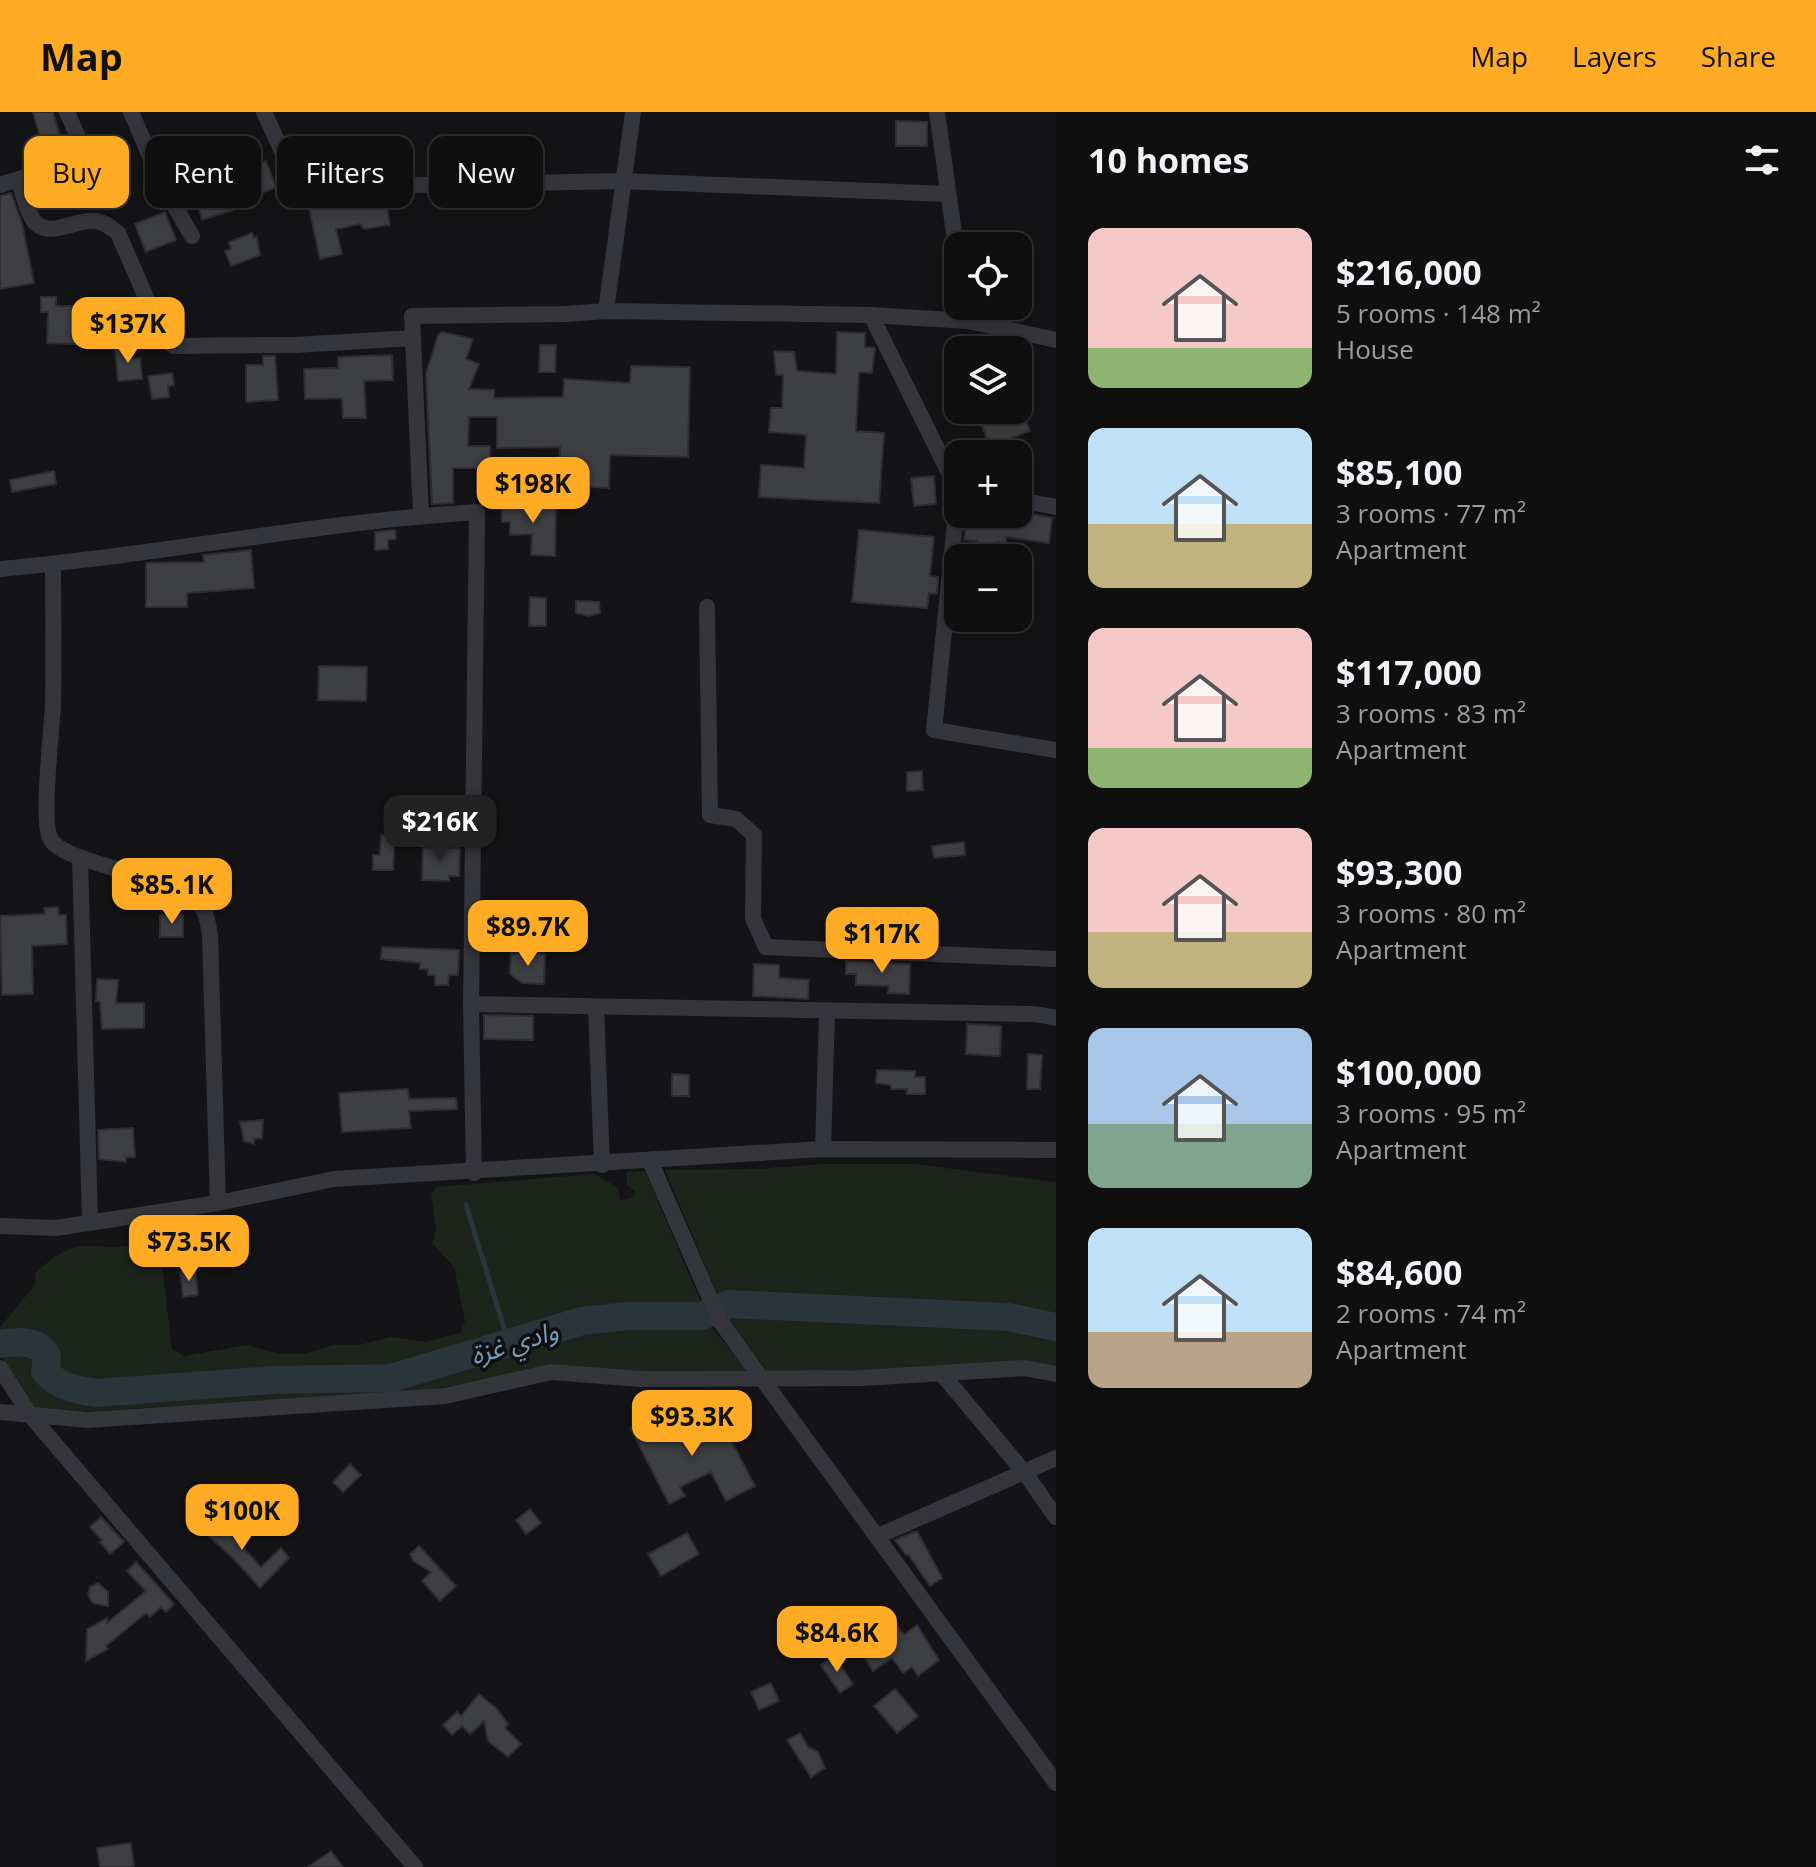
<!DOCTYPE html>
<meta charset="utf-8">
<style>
:root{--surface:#0f0f10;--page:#1d1d1e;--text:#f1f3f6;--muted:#9b9c9f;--line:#2f2f30;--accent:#ffab23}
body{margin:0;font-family:"Open Sans","Noto Sans Arabic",sans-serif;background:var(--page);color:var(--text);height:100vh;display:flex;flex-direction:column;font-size:30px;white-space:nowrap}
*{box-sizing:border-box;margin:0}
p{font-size:26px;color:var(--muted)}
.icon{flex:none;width:44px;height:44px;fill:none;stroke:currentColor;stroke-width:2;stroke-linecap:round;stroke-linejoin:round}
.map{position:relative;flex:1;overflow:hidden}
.drawer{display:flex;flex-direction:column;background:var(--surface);width:760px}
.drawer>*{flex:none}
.top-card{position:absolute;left:24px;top:24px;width:760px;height:72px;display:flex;gap:16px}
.controls{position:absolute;left:944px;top:120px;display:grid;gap:16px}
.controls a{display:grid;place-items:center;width:88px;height:88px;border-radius:16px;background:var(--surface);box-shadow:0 4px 20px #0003,0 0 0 2px var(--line);font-size:40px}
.price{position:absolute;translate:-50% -68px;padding:0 18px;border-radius:16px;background:var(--accent);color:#111;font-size:26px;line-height:52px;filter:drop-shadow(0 2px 4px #0008)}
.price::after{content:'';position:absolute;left:50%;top:48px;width:24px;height:18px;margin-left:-12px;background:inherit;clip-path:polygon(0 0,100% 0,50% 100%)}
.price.active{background:#222;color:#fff}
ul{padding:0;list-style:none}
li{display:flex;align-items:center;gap:24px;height:200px;padding:0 32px}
li span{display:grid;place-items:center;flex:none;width:224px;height:160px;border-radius:16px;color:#555}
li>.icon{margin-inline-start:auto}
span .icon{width:96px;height:96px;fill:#fffc;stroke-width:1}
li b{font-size:34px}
h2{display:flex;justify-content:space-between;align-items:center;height:96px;padding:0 32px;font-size:34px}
.pill{padding:0 28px;border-radius:16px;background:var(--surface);box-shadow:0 4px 20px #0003,0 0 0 2px var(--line);font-size:28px;line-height:72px}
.pill.active{background:var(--accent);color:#111}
header{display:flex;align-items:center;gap:48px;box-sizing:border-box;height:112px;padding:0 40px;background:var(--accent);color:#111}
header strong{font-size:38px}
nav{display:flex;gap:44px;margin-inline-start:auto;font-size:28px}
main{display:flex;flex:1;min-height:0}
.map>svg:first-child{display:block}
.green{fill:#1c241c}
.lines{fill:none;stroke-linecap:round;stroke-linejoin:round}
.stream{stroke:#29343b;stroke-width:5}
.river{stroke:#29343b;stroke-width:28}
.building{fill:#3e3f43;stroke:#2e2e32;stroke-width:2}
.minor{stroke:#35363b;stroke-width:16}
.labels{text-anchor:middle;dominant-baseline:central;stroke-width:7;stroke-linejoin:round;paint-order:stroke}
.water-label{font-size:26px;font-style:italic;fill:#789cb6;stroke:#0f0f11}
</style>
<header>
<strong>Map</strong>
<nav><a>Map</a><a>Layers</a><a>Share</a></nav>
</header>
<main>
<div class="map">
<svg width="1056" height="1755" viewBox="0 0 1056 1755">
<rect width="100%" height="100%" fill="#141416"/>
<!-- green -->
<g class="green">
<polygon points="821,1052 915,1052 1056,1070 1056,1256 767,1259 727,1205 665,1058 760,1057"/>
<path d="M645 1059 712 1216 747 1258 642 1259 549 1254 448 1275 380 1282 90 1299 35 1296 4 1249 0 1234V1215L35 1173V1162C48 1149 65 1135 85 1134 106 1133 121 1139 141 1128L164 1137 162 1153 172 1237 184 1244 247 1233 279 1242H304L333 1233H359L390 1225 425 1230 460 1221 465 1209 454 1155 433 1132 436 1116 431 1081 436 1075 595 1062 618 1076 620 1088 631 1086 636 1080 627 1073V1060Z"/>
</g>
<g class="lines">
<!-- stream -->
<polyline class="stream" points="466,1093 509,1232"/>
<!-- river -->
<path class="river" d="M0 1232C17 1229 39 1227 47 1245L45 1259C58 1275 77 1278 96 1281L273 1268 391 1266 582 1209 628 1204H702L729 1192 1008 1205 1056 1215"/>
</g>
<!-- building -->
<g class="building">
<polygon points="33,0 53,0 60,24 41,29"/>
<polygon points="896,9 927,10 927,34 896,34"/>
<polygon points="266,49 276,75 232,94 233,98 202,108 193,71"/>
<polygon points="94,54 104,79 79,89 68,64"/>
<polygon points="11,81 22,111 34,171 0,177 0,84"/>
<polygon points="385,84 390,113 364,117 360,112 336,117 342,142 320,147 307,87 337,85 337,89"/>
<polygon points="165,100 176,128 146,140 135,112"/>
<polygon points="252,121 254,126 257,125 260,143 231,154 225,139 231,137 229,130"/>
<polygon points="41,185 56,185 56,194 83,194 83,189 107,189 107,195 115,195 115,208 121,208 121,234 47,231 48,200 41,200"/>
<polygon points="442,220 473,227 466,247 479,252 469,277 494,278 494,286 563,285 564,267 630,271 631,254 690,255 688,345 610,343 609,376 558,373 560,335 497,336 497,305 469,305 468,334 490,334 490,356 453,356 453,391 432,392 426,262 438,223"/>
<polygon points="837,220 865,221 865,235 875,236 872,261 859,260 856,319 884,321 879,391 759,385 761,353 804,356 806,323 769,320 771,296 782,296 783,263 776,263 774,239 794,240 797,259 836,262"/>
<polygon points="540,233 556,233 555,260 539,260"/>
<polygon points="132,235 133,247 140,246 142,267 118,269 115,236"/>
<polygon points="392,243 393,268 364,269 366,306 343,306 342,286 305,287 304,257 338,256 338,245"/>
<polygon points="263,244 275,244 278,288 246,290 246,253 263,253"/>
<polygon points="172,261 174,273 168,274 169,285 152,287 148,264"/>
<polygon points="1021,295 1030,319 990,334 975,298 998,298 1000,303"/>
<polygon points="54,359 56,372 12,380 10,368"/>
<polygon points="934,364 936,392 914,394 911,366"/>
<polygon points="556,391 555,444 531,443 532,422 510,423 510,410 502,410 501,392"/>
<polygon points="1019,399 1052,406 1049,431 1006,425 1006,431 997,430 996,434 976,433 977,429 964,428 967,402 1019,402"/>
<polygon points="395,418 396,427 388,428 388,437 375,438 375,420"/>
<polygon points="859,418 934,425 930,464 938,465 937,482 929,481 927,496 852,490"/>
<polygon points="251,438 254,476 187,481 187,495 146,495 146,451 204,450 203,443"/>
<polygon points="530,485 546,486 546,514 529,514"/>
<polygon points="576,489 599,490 600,501 589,504 576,501"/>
<polygon points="319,554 367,555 366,589 318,588"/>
<polygon points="922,659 923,678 907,679 907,660"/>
<polygon points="381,723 395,724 393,758 373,758 373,743 380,743"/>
<polygon points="964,730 965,743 934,746 932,734"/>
<polygon points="423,735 460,736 459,764 449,764 449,769 422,768"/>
<polygon points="58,795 59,803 66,803 67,832 32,834 33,882 2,883 0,804 45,802 44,796"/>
<rect x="160" y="803" width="23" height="22"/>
<polygon points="382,835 459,838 458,863 449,863 448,873 435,873 435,863 428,863 428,857 420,857 420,851 381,847"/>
<polygon points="511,841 545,842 544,872 522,871 510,862"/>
<polygon points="846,849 910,852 909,882 888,881 889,874 856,873 856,862 846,862"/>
<polygon points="754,852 779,853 779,866 809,868 808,887 753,884"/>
<polygon points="97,867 118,868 116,891 144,891 144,916 102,917 100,890 96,889"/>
<polygon points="484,903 533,904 533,928 484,927"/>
<polygon points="967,912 1001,914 1000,944 966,942"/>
<polygon points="1028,942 1042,943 1040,977 1027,977"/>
<polygon points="877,958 915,959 915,965 925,965 925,982 907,982 907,977 891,977 891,973 876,971"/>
<polygon points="672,962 689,963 689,984 672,984"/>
<polygon points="408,977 409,987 456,986 457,997 409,999 411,1016 342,1020 339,981"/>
<polygon points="263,1008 262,1026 254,1027 254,1032 244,1029 240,1010"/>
<polygon points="133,1016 135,1045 126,1045 126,1050 99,1047 98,1018"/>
<polygon points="195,1157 198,1183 183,1185 180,1159"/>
<polygon points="659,1300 675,1330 720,1307 755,1374 726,1389 711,1360 680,1375 685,1384 669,1392 630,1316"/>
<polygon points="350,1352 361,1363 343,1380 333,1370"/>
<polygon points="530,1397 541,1411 526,1422 516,1408"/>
<polygon points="210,1400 261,1455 281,1436 289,1446 260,1476 232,1445 196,1413"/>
<polygon points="101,1405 124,1430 110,1442 100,1430 102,1428 90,1415"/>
<polygon points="917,1419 942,1466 930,1474 908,1442 906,1443 895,1428"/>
<polygon points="687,1421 699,1442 661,1464 648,1442"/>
<polygon points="419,1434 456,1474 440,1489 422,1469 431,1460 413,1449 410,1442"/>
<polygon points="136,1450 174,1492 166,1500 161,1495 150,1505 146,1501 106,1534 108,1537 86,1549 87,1517 107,1506 107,1511 146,1479 127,1459"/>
<polygon points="98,1471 108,1480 108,1494 93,1491 88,1483 90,1475"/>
<polygon points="895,1511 904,1523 917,1513 939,1548 918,1564 912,1555 903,1561 892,1546 873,1559 859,1537"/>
<polygon points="834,1544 853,1572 840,1581 821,1553"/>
<polygon points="771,1571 779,1589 759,1598 751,1580"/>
<polygon points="895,1577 918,1604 897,1621 874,1594"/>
<polygon points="479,1582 497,1597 508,1612 505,1616 521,1632 508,1645 488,1629 484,1609 470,1622 462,1614 452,1623 443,1613 457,1600 461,1604"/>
<polygon points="800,1621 808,1635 818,1640 825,1656 811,1665 787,1628"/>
<polygon points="131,1731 134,1755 100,1755 97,1736"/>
<polygon points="331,1739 343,1755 308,1755"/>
</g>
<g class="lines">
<!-- minor -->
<g class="minor">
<polyline points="131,0 163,74 192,124"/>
<polyline points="264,0 291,59 306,75 622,69 946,82"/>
<polyline points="937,0 958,150"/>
<path d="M19 67C22 79 25 94 31 104 44 131 75 106 96 109 105 110 111 116 118 121L165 229 174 234 295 233 413 226"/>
<polyline points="0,73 87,46 67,0"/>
<polyline points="606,199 633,0"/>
<polyline points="871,203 958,379"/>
<polyline points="958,381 934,618 1056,638"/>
<polyline points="1018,388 1056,395"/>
<polyline points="421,403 412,204 567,202 606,199 871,203 968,209 1056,228"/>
<path d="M53 452C53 499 54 546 53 592 52 619 41 707 50 726 60 751 171 763 198 790 207 799 208 812 210 823L218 1091"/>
<path d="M0 457C160 443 317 410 477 400L471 892 474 1061"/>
<polyline points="707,495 710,703 736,707 754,723 753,807 766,835 1056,847"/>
<polyline points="80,745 90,1109"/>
<polyline points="471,892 1035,902 1056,906"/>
<polyline points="596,895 602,1053"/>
<polyline points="823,1037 827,900"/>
<polyline points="650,1049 720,1209 1056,1671"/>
<polyline points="0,1114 56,1116 218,1091 334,1067 823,1037 1056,1038"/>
<polyline points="0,1256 31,1304 415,1755"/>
<polyline points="942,1262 1024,1360 1056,1405"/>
<polyline points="0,1300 88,1308 445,1284 551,1260 641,1267 863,1266 1024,1256 1056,1262"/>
<polyline points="878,1424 1056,1346"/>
</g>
</g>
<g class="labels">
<!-- water labels -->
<g class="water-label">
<text transform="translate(514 1230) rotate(-17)">وادي غزة</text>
</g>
</g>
</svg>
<div class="controls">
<a><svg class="icon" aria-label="locate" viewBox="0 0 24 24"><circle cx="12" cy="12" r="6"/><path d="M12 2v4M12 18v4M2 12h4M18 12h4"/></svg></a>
<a><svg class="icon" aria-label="layers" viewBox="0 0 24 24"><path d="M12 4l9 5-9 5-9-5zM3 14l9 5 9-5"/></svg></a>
<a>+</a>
<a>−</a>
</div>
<b class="price" style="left:128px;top:253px">$137K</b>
<b class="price" style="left:533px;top:413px">$198K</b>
<b class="price active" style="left:440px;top:751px">$216K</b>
<b class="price" style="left:172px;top:814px">$85.1K</b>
<b class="price" style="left:528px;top:856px">$89.7K</b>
<b class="price" style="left:882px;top:863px">$117K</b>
<b class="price" style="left:189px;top:1171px">$73.5K</b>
<b class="price" style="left:692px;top:1346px">$93.3K</b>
<b class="price" style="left:242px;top:1440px">$100K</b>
<b class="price" style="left:837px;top:1562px">$84.6K</b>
<div class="top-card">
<a class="pill active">Buy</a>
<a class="pill">Rent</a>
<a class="pill">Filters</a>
<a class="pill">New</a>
</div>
</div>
<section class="drawer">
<h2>10 homes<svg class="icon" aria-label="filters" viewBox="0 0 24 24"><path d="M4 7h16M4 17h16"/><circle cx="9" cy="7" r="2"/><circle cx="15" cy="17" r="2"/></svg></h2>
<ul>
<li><span style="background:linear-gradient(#f6c9c9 75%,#8fb573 0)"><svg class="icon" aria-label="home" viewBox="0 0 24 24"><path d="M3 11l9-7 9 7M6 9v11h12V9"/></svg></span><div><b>$216,000</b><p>5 rooms · 148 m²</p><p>House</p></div></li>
<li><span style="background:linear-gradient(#bfe0f5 60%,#c2b280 0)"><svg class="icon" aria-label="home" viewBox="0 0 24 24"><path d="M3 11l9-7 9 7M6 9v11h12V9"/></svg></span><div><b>$85,100</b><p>3 rooms · 77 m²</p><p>Apartment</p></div></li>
<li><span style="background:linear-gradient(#f6c9c9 75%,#8fb573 0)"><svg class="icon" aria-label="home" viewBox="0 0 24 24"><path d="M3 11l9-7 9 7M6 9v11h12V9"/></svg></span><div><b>$117,000</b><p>3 rooms · 83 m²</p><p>Apartment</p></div></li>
<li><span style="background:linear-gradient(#f6c9c9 65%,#c2b280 0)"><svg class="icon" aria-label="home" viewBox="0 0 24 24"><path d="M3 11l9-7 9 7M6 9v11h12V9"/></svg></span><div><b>$93,300</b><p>3 rooms · 80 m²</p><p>Apartment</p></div></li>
<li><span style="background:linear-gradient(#a9c7e8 60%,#7fa58c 0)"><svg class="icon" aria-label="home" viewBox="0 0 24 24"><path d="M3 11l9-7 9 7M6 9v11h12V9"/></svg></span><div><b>$100,000</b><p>3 rooms · 95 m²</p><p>Apartment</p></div></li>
<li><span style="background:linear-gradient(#bfe0f5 65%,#b9a48a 0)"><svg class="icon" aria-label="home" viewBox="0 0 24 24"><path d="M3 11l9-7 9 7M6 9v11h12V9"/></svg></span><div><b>$84,600</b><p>2 rooms · 74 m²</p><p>Apartment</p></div></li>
</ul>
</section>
</main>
